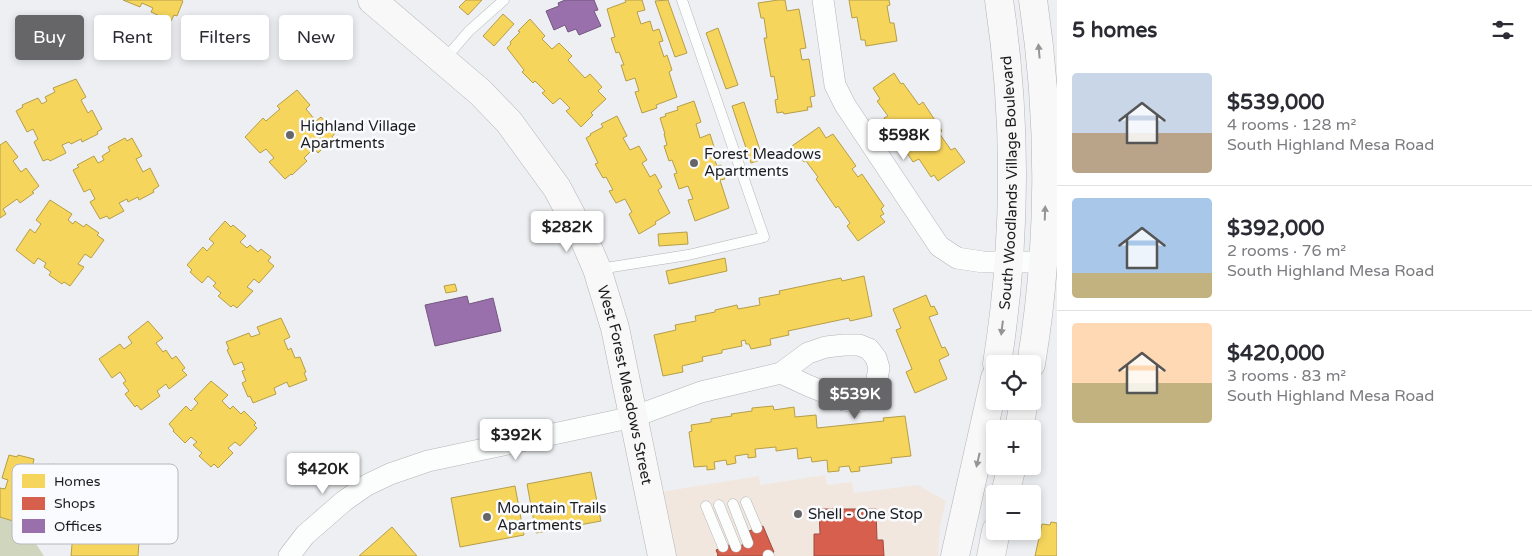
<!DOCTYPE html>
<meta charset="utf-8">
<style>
:root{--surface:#fff;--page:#f7f7f7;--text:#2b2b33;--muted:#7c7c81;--line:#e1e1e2;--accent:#666669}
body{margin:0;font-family:"Varela Round",sans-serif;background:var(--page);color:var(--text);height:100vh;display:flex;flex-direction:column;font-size:19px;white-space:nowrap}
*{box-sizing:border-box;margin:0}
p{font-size:16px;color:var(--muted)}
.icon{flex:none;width:28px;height:28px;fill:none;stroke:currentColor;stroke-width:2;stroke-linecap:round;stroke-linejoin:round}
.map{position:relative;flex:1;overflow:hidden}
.side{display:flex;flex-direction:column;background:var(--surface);width:475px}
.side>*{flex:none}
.banner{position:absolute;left:15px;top:15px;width:475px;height:45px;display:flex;gap:10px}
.buttons{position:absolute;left:986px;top:355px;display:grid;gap:10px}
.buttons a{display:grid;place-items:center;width:55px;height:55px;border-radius:5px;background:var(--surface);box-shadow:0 2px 8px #0003;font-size:25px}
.price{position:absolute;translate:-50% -42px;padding:0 11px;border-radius:5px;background:#fff;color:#222;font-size:16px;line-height:32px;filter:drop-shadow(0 1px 2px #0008)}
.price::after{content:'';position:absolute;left:50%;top:30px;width:15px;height:11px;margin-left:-8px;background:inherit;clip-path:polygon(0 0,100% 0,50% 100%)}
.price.active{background:var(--accent);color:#fff}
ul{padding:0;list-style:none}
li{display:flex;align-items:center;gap:15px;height:125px;padding:0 15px}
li+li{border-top:1px solid var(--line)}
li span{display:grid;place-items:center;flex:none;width:140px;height:100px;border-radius:5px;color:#555}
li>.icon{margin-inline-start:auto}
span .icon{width:60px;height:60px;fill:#fffc;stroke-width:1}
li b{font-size:21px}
h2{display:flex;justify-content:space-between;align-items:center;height:60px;padding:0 15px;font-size:21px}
.pill{padding:0 18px;border-radius:5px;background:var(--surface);box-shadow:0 2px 8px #0003;font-size:18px;line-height:45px}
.pill.active{background:var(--accent);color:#fff}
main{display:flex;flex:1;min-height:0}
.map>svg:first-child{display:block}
.commercial{fill:#f1e7df}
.green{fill:#d0d6be}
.homes{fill:#f6d55c;stroke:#b59e4a}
.shops{fill:#d6604d;stroke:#9e4c3f}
.offices{fill:#9970ab;stroke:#745781}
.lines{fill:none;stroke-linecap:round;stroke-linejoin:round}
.lane-casing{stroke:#b3b4b6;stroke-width:11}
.street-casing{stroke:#b3b4b6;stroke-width:22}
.secondary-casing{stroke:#b3b4b6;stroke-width:29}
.lane{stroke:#fcfdfd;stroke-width:10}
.street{stroke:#fcfdfd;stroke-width:21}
.secondary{stroke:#f9f8f8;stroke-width:28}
.oneway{fill:#969596}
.poi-dot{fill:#666669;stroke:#fafbff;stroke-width:2}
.labels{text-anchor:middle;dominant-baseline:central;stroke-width:5;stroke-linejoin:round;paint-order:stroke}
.poi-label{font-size:15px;fill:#1d1d1f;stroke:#fafbff;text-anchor:start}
.street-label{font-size:15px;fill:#1d1d1f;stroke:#fafbff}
.key{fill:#fafbff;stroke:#b8b8bc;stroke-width:1}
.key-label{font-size:14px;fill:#1d1d1f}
</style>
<main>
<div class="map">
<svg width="1057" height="556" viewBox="0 0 1057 556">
<rect width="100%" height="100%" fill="#eeeff2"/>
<!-- commercial -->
<polygon class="commercial" points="825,475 827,485 852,482 854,493 918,485 946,501 940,526 938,556 662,556 648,494 759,476 760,485"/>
<!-- green -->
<polygon class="green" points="0,489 44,556 0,556"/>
<!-- homes -->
<g class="homes">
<polygon points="123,0 181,0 183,1 177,16 174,15 171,21 151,12 153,8 142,3 140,7"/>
<polygon points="466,0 482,0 468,15 459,7"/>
<polygon points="625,0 642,0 645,10 637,12 641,24 650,21 653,31 659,29 663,41 659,42 664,57 667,55 672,70 669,72 677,97 656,105 657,108 642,113 635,92 639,91 635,78 626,81 621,65 624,65 619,52 616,53 611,38 615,37 607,9 626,2"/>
<polygon points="668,0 687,53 675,57 655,1"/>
<polygon points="778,0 785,0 787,11 799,9 806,48 800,49 802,60 809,59 815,96 810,97 812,107 807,107 808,110 784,114 783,112 777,113 775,100 778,99 774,76 771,77 764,38 767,38 764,18 761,18 758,3"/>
<polygon points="849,0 889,0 890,5 887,6 890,23 894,23 897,41 866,46 865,40 861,40 857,17 852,18"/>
<polygon points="503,14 514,24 494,46 483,36"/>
<polygon points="530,19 545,36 542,39 552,49 559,43 572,56 568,60 585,78 590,74 602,87 598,91 606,99 591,113 593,115 581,127 566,111 570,108 560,98 553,104 542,93 545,91 535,81 533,83 522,72 524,70 507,48 511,44 510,42 520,32 518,31"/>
<polygon points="718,28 738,85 726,89 706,33"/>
<polygon points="894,73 901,84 903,83 919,105 923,102 942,131 939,133 951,150 955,148 965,162 938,181 934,175 931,177 919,159 913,162 901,144 907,141 900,131 895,135 884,118 888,116 877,101 880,99 873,88"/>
<polygon points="76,79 86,97 81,100 88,113 92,110 102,129 97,132 98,134 82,142 81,139 71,144 69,142 62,145 66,153 50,161 48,159 43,161 34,142 38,139 33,129 27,132 16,111 23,107 22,105 38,98 42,104 47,101 45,97 55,92 53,88"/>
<polygon points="297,90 310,105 306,109 316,121 321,117 335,133 332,137 333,139 318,153 314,148 304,158 307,161 292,175 291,174 285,179 269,162 274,158 266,149 260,153 245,137 263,118 266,121 280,109 277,106"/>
<polygon points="694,101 701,122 696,124 700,138 710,134 715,150 711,150 717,166 721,165 725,179 720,180 729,208 695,221 688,200 693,199 688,186 679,189 674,174 677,173 672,160 669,161 664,146 667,145 664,134 665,134 660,118 666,116 665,114 678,110 677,107"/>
<polygon points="744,102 763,159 751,163 732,106"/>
<polygon points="617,116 627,136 623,138 630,150 639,146 647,160 642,163 650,177 655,174 662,187 658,190 670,213 655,222 656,224 639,234 629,214 632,212 625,199 616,203 609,191 613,190 606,177 603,178 595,164 598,163 586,138 591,135 590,134 603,127 601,124"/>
<polygon points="819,127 826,138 833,134 856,166 852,169 858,177 862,174 884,206 881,209 884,214 880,216 885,222 858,241 847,226 850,223 838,206 836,208 816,179 818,177 806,161 804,162 792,146"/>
<polygon points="125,138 127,141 132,138 142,156 136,159 143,172 150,168 159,186 153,190 154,192 139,200 138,197 128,202 127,199 119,203 124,211 109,219 107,216 100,219 90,202 95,199 90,189 84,192 73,170 79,167 77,165 94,156 98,163 104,160 102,156 110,151 108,147"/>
<polygon points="6,141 18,157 13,161 21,172 26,168 39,186 32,192 34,193 20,203 17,199 3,209 6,214 0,218 0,145"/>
<polygon points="50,200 72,214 68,220 73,224 75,221 84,227 86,224 99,233 97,235 104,240 91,258 85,254 78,264 84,267 70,286 64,282 62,284 49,275 51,272 44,267 46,263 38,258 34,264 16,250 30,229 35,233 41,224 36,220"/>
<polygon points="225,221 231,227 233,225 246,236 240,242 247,248 250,245 258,252 261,249 271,257 268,261 274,266 259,283 254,279 247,287 253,291 237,308 233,305 231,307 218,296 221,293 213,286 216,283 208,276 202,283 190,272 192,270 187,265 203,247 207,251 214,243 209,239"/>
<polygon points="687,232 688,244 659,246 658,234"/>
<polygon points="725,258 727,271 669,284 666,271"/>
<polygon points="864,276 872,316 850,321 849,318 788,331 789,335 770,339 771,345 751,349 749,344 746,344 745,340 741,341 742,346 722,350 722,353 702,357 703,361 682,366 683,372 663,376 654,335 676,330 675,325 696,321 695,316 715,312 715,310 737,305 738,309 760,305 759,298 780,294 779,291 841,278 842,281"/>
<polygon points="455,284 457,291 446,293 444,286"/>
<polygon points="926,295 931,307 934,306 938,314 929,317 942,348 945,347 949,355 939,360 947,379 915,393 906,372 912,369 896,330 901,328 893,309"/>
<polygon points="281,318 290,337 284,340 288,350 291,348 295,358 300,357 306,372 304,373 307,380 289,387 287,382 274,388 276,394 253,403 250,396 248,397 242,383 246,381 242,371 245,370 242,362 234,365 227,350 229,349 226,342 249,333 251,337 260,334 257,327"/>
<polygon points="148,321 163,338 156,343 163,352 166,350 172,359 176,356 185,368 182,370 187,375 169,389 166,384 157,391 160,396 141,410 137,405 135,407 125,394 129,391 123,383 126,381 120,372 112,378 99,359 120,344 124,349 132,343 128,337"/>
<polygon points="211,381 228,395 222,401 230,409 233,406 241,414 244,411 256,423 254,425 257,428 240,446 235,442 228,448 233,453 218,468 214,464 211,467 199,456 202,453 193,445 197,442 191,437 185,443 173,431 174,430 169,424 186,406 191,411 198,403 194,399"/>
<polygon points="773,406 774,410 794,407 795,417 816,415 817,428 884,421 883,418 905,416 911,456 891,458 892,463 859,467 860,471 851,472 849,466 839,467 839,471 828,472 827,460 812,462 811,457 798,459 797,448 776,451 776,447 755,449 756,457 748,458 748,454 735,456 736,463 727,465 726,460 714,462 715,469 707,470 707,466 694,467 689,432 692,431 691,425 711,422 711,419 732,416 731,414 752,411 752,408"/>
<polygon points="9,455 17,457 18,455 34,459 32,468 40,470 41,466 51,470 53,464 68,469 67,472 73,474 66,496 59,494 56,504 63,507 57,530 51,528 50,530 33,525 34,522 25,519 26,515 18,513 16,522 0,517 0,488 5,489 8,480 2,478"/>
<polygon points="591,472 601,521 536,533 527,484"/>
<polygon points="515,486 524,535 460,547 451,498"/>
<polygon points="1051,522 1057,523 1057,556 1035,556 1042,524 1050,525"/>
<polygon points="392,527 417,556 359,556"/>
<polygon points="82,531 97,532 96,541 105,542 105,538 116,539 116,535 132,537 132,541 139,542 138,556 71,556 73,533 82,534"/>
</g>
<!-- shops -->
<g class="shops">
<polygon points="819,509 876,509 877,540 883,540 884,556 814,556 814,534 820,534"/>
<polygon points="763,526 774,552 765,556 717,556 718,555 716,550 729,545 731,550 753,540 749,531"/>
</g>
<!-- offices -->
<g class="offices">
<polygon points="565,0 594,0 598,10 594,11 601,26 579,35 576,29 568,32 565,25 554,30 546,11 559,6 558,3"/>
<polygon points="467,296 469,304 493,298 501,331 435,346 425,305"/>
</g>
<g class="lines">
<defs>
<g id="lane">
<polyline points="444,60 469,31 504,0"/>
<polyline points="599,269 688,255 764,237 682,0"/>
<polyline points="746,502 757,528"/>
<polyline points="733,504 748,543"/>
<polyline points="719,505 736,547"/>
<polyline points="706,506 723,547"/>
<polyline points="768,555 769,556"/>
</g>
<g id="street">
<polyline points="823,0 835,85 845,105 939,246 957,258 983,262 1043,262"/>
<polyline points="289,556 305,535 344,501 367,485 390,474 428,461 633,417 701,392 781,373 809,386 844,400 857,402 865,398 876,384 879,368 876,358 869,349 859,345 844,345 826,347 808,353 781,373"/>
</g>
<g id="secondary">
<path id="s1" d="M372 0 480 92 509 122 557 188 584 239 597 269 615 328 662 556"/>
<path id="s2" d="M997 364C1016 244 1017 120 999 0"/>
<path d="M1031 364C1051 245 1051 119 1033 0"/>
<polyline points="1019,429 1024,401"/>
<polyline points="1005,494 1012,466"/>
<polyline points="955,556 995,378"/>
<polyline points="991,556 996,531"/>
</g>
</defs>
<!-- lane casing -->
<use href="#lane" class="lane-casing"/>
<!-- street casing -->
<use href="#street" class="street-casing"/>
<!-- secondary casing -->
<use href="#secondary" class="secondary-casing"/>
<!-- lane -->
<use href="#lane" class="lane"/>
<!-- street -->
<use href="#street" class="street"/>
<!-- secondary -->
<use href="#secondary" class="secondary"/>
</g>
<!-- one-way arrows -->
<defs><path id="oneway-solid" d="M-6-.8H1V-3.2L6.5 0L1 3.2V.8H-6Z" transform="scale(1.25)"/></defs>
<g class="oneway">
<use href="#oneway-solid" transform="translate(1039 51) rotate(-95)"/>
<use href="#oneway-solid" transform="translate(1045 213) rotate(-88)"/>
<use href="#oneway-solid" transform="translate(1002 328) rotate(97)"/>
<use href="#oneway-solid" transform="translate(978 460) rotate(103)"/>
</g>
<!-- markers -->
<g class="poi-dot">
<circle cx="290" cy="135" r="5"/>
<circle cx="694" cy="163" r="5"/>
<circle cx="798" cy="514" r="5"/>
<circle cx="487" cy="517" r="5"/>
</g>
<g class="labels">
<!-- poi labels -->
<g class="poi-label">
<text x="300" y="126">Highland Village<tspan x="300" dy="17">Apartments</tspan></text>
<text x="704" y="154">Forest Meadows<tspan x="704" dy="17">Apartments</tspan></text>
<text x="497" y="508">Mountain Trails<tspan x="497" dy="17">Apartments</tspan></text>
<text x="808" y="514">Shell - One Stop</text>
</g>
<!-- street labels -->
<g class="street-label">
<text stroke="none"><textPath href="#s2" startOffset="182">South Woodlands Village Boulevard</textPath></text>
<text stroke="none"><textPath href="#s1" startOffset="475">West Forest Meadows Street</textPath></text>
</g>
</g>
<!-- legend -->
<rect x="12" y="464" width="166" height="80" rx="8" class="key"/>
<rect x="22" y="474" width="23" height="14" fill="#f6d55c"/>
<rect x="22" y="497" width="23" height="13" fill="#d6604d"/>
<rect x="22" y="519" width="23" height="14" fill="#9970ab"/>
<g class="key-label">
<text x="54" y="486">Homes</text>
<text x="54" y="508">Shops</text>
<text x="54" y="531">Offices</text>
</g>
</svg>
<div class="buttons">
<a><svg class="icon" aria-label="locate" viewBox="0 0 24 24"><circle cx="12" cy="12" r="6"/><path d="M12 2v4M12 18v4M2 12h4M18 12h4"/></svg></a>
<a>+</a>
<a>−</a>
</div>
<b class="price" style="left:904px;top:161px">$598K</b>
<b class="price" style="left:567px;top:253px">$282K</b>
<b class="price active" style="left:855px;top:420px">$539K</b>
<b class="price" style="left:516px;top:461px">$392K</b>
<b class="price" style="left:323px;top:495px">$420K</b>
<div class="banner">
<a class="pill active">Buy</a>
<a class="pill">Rent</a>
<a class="pill">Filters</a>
<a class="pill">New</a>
</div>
</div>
<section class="side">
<h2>5 homes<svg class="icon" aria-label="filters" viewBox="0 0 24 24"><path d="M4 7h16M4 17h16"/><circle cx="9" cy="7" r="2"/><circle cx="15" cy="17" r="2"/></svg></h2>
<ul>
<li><span style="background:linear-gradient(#c9d6e8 60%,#b9a48a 0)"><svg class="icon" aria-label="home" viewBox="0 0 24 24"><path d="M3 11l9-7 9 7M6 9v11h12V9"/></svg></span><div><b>$539,000</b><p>4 rooms · 128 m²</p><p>South Highland Mesa Road</p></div></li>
<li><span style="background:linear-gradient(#a9c7e8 75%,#c2b280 0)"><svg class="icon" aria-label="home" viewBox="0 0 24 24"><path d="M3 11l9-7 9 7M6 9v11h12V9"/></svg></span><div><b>$392,000</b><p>2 rooms · 76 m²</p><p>South Highland Mesa Road</p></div></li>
<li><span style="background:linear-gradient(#ffd9b3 60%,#c2b280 0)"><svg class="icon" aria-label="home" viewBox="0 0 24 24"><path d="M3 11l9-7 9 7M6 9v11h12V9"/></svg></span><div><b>$420,000</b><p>3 rooms · 83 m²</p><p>South Highland Mesa Road</p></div></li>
</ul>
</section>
</main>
